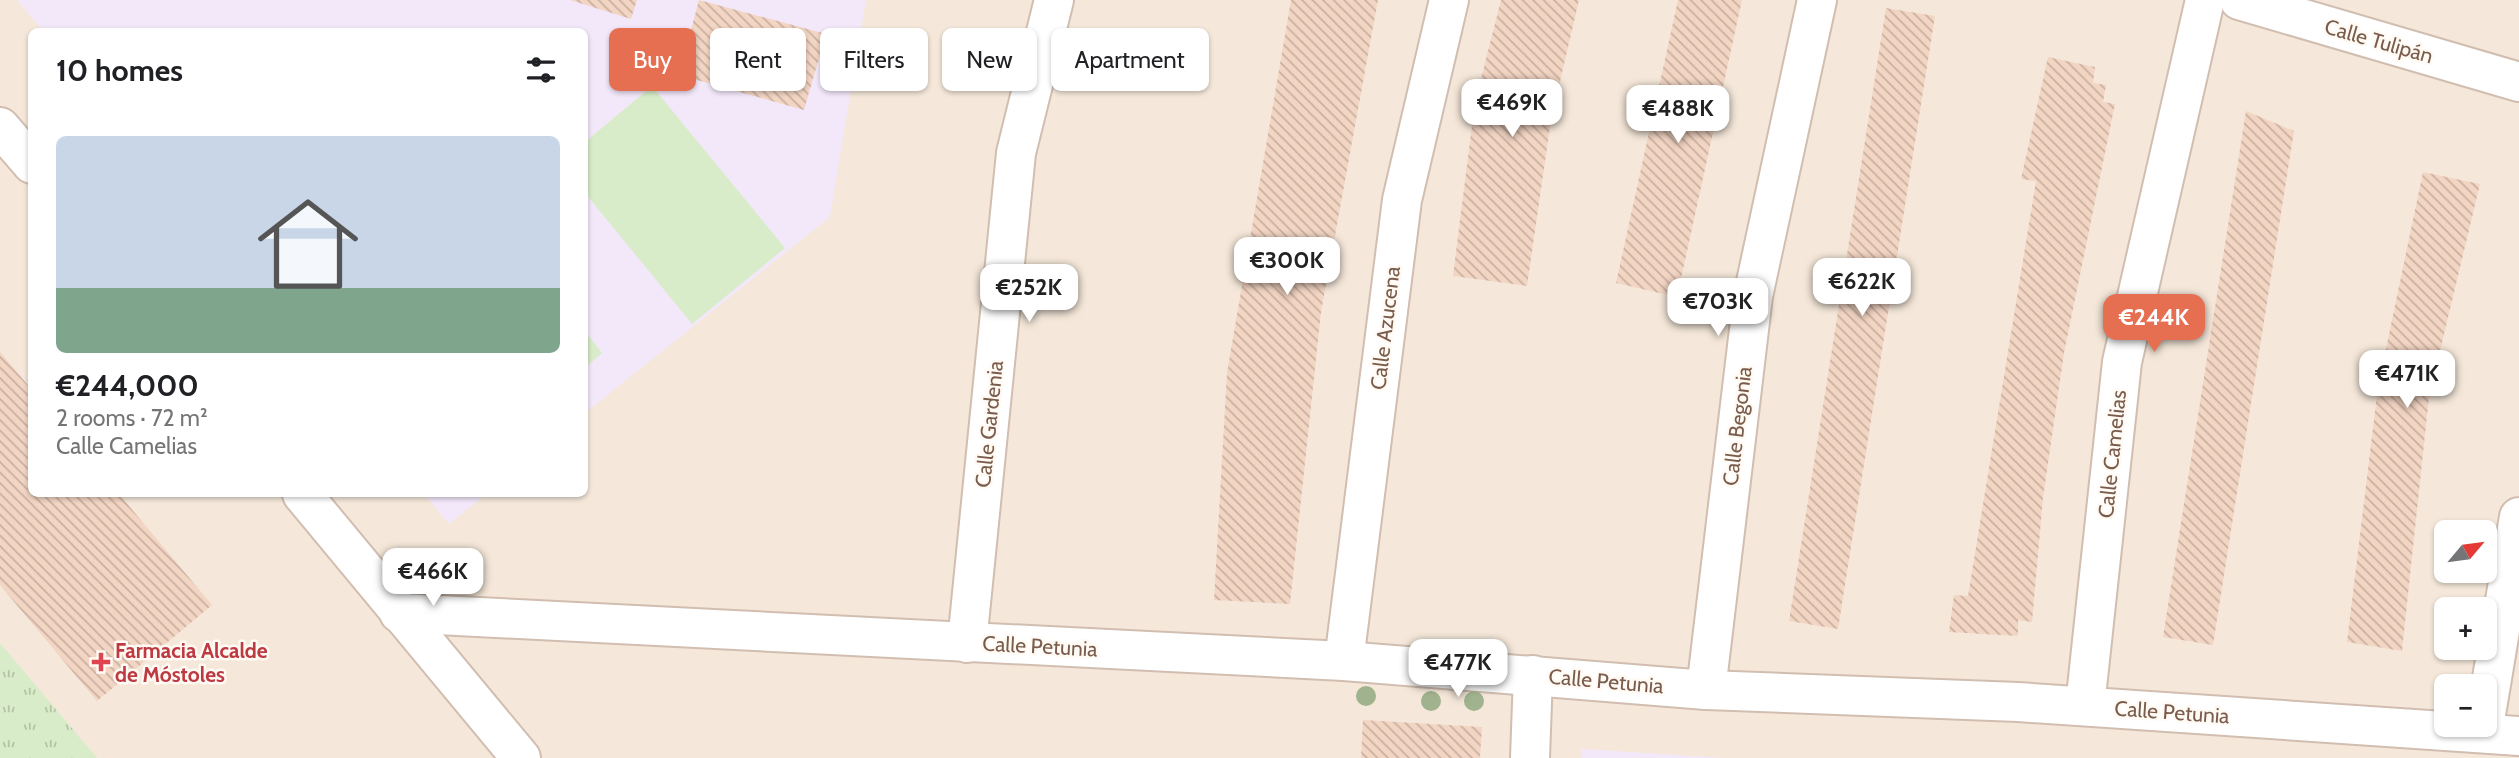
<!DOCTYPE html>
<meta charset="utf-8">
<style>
:root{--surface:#fff;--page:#f6f6f6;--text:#202124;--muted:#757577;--line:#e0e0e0;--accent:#e76f51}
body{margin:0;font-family:Cabin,sans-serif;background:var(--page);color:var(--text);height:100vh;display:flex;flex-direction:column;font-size:26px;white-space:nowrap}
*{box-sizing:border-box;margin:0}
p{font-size:23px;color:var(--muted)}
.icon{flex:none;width:38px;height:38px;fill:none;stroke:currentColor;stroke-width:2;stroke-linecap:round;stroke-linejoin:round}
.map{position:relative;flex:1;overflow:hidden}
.panel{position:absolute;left:28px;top:28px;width:560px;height:469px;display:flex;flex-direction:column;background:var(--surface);border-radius:10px;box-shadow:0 2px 5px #0004}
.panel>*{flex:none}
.hud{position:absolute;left:609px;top:28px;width:665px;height:63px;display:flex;gap:14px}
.needle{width:46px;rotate:61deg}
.fabs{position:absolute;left:2434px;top:520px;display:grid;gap:14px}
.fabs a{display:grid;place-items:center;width:63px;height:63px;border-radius:10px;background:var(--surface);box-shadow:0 2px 5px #0004;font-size:35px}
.price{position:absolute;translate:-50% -60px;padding:0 16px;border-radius:14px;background:#fff;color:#222;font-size:23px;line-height:46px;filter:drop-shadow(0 2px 4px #0008)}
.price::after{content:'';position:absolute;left:50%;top:42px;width:21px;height:16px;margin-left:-10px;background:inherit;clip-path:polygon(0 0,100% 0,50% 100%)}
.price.active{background:var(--accent);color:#fff}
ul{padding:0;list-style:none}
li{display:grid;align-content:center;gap:14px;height:371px;padding:0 28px}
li+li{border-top:2px solid var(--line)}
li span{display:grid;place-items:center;height:217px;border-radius:10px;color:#555}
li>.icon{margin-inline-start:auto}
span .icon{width:126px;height:126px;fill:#fffc;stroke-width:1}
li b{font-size:30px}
h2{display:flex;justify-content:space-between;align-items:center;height:84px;padding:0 28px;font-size:30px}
.pill{padding:0 24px;border-radius:10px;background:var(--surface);box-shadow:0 2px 5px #0004;font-size:24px;line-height:63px}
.pill.active{background:var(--accent);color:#fff}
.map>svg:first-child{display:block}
.residential{fill:#f5e8da;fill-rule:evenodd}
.education{fill:#f3e8fa}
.park{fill:url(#park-tufts)}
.pitch{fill:#d8ecc9}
.building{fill:url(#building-back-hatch)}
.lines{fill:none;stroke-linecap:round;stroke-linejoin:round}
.minor-casing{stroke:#d1beb0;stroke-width:42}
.minor{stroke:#fff;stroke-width:38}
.tree{fill:#a0b28e}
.health-dot{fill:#e0444e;stroke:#fffaf3;stroke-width:2.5}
.labels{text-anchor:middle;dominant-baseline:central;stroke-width:5;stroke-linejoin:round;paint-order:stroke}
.street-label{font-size:21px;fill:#7a5c4d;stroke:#fffaf3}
.health-label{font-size:21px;font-weight:bold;fill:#be3a42;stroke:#fffaf3;text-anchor:start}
</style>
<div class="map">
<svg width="2519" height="758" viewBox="0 0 2519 758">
<defs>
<pattern id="park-tufts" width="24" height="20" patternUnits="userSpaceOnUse" patternTransform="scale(1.75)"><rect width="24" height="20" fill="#d8ecc9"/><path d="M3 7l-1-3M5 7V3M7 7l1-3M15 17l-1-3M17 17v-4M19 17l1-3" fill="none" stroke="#b4c2a5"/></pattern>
<pattern id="building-back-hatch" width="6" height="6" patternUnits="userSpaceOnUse" patternTransform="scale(1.75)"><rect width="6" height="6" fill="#f3d5c3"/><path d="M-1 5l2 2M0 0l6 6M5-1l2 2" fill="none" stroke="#cab0a1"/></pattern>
</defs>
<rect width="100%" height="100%" fill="#fdf6ec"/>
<!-- residential -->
<path class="residential" d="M0 0H2519V758H0ZM32 32H584V494H32ZM2446 532H2485V570H2446ZM2446 609H2485V648H2446ZM2446 686H2485V724H2446Z"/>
<!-- education -->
<g class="education">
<polygon points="17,0 866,0 830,217 585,413 584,32 43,31"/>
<polygon points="424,494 486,494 449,524"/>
<polygon points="1581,749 1723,758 1581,758"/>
</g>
<!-- park -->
<polygon class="park" points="0,643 97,758 0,758"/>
<!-- pitch -->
<g class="pitch">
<polygon points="652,86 785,248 692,324 585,193 585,142"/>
<polygon points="585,331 602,353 585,368 584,368"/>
</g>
<!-- building -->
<g class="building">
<polygon points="570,0 637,0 631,19"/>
<polygon points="699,0 826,34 804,110 679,75"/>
<polygon points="1291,0 1378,0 1321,312 1290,604 1214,600 1227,373"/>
<polygon points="1501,0 1579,0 1551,120 1527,286 1453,276 1475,102"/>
<polygon points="1678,0 1742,0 1677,297 1616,283"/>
<polygon points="1886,8 1935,16 1838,629 1789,621"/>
<polygon points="2048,57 2095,67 2093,83 2106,85 2103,102 2115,104 2064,353 2043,498 2032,622 2018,620 2018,636 1949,632 1954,595 1968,596 2036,181 2021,179"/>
<polygon points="2246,111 2294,131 2213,645 2163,637"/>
<polygon points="2423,172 2480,184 2429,397 2402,651 2347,642 2378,387"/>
<polygon points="0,352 32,390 32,494 119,494 212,605 97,701 0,585"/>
<polygon points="1363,720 1482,727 1480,758 1361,758"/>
</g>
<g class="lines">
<defs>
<g id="minor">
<polyline points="2239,0 2519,82"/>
<polyline points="0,127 32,164"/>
<polyline points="302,494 521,758"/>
<polyline points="399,613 1344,661 1706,690 2018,702 2519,736"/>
<polyline points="967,643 1016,153 1054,0"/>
<polyline points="1344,661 1402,200 1449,0"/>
<polyline points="1706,690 1753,296 1817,0"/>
<polyline points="2085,706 2122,362 2205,0"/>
<polyline points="2485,720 2519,517"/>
<polyline points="1530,758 1533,675"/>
</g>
</defs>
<!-- minor casing -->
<use href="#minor" class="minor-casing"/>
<!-- minor -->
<use href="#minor" class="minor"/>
</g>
<!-- trees -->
<g class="tree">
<circle cx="1366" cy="696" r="10"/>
<circle cx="1431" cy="701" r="10"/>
<circle cx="1474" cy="701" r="10"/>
</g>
<!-- markers -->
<path class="health-dot" d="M97.5 651.5h7v7h7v7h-7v7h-7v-7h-7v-7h7z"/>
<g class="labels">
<!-- street labels -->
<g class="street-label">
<text transform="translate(2379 41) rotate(16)">Calle Tulipán</text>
<text transform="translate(1385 328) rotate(-83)">Calle Azucena</text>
<text transform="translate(989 424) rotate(-84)">Calle Gardenia</text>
<text transform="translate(1737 426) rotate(-83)">Calle Begonia</text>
<text transform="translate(2112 454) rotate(-84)">Calle Camelias</text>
<text transform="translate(1040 646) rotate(3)">Calle Petunia</text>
<text transform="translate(1606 681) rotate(5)">Calle Petunia</text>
<text transform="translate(2172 712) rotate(4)">Calle Petunia</text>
</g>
<!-- health labels -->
<g class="health-label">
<text x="115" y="650">Farmacia Alcalde<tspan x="115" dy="24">de Móstoles</tspan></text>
</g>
</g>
</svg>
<div class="fabs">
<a><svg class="needle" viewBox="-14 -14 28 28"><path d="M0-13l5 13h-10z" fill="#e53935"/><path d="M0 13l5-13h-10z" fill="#757577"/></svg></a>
<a>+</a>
<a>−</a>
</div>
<b class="price" style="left:1512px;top:139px">€469K</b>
<b class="price" style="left:1678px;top:145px">€488K</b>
<b class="price" style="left:1287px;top:297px">€300K</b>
<b class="price" style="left:1862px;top:318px">€622K</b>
<b class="price" style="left:1029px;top:324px">€252K</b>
<b class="price" style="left:1718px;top:338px">€703K</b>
<b class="price active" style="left:2154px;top:354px">€244K</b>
<b class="price" style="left:2407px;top:410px">€471K</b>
<b class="price" style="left:433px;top:608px">€466K</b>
<b class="price" style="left:1458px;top:699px">€477K</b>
<div class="hud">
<a class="pill active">Buy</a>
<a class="pill">Rent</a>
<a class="pill">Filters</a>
<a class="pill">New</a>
<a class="pill">Apartment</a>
</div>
<section class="panel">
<h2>10 homes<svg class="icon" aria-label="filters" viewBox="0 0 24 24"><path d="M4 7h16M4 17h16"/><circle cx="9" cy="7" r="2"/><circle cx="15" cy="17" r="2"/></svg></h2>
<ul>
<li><span style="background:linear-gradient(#c9d6e8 70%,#7fa58c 0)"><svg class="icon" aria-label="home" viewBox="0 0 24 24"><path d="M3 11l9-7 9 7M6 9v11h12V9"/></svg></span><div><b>€244,000</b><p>2 rooms · 72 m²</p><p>Calle Camelias</p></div></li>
</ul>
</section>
</div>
